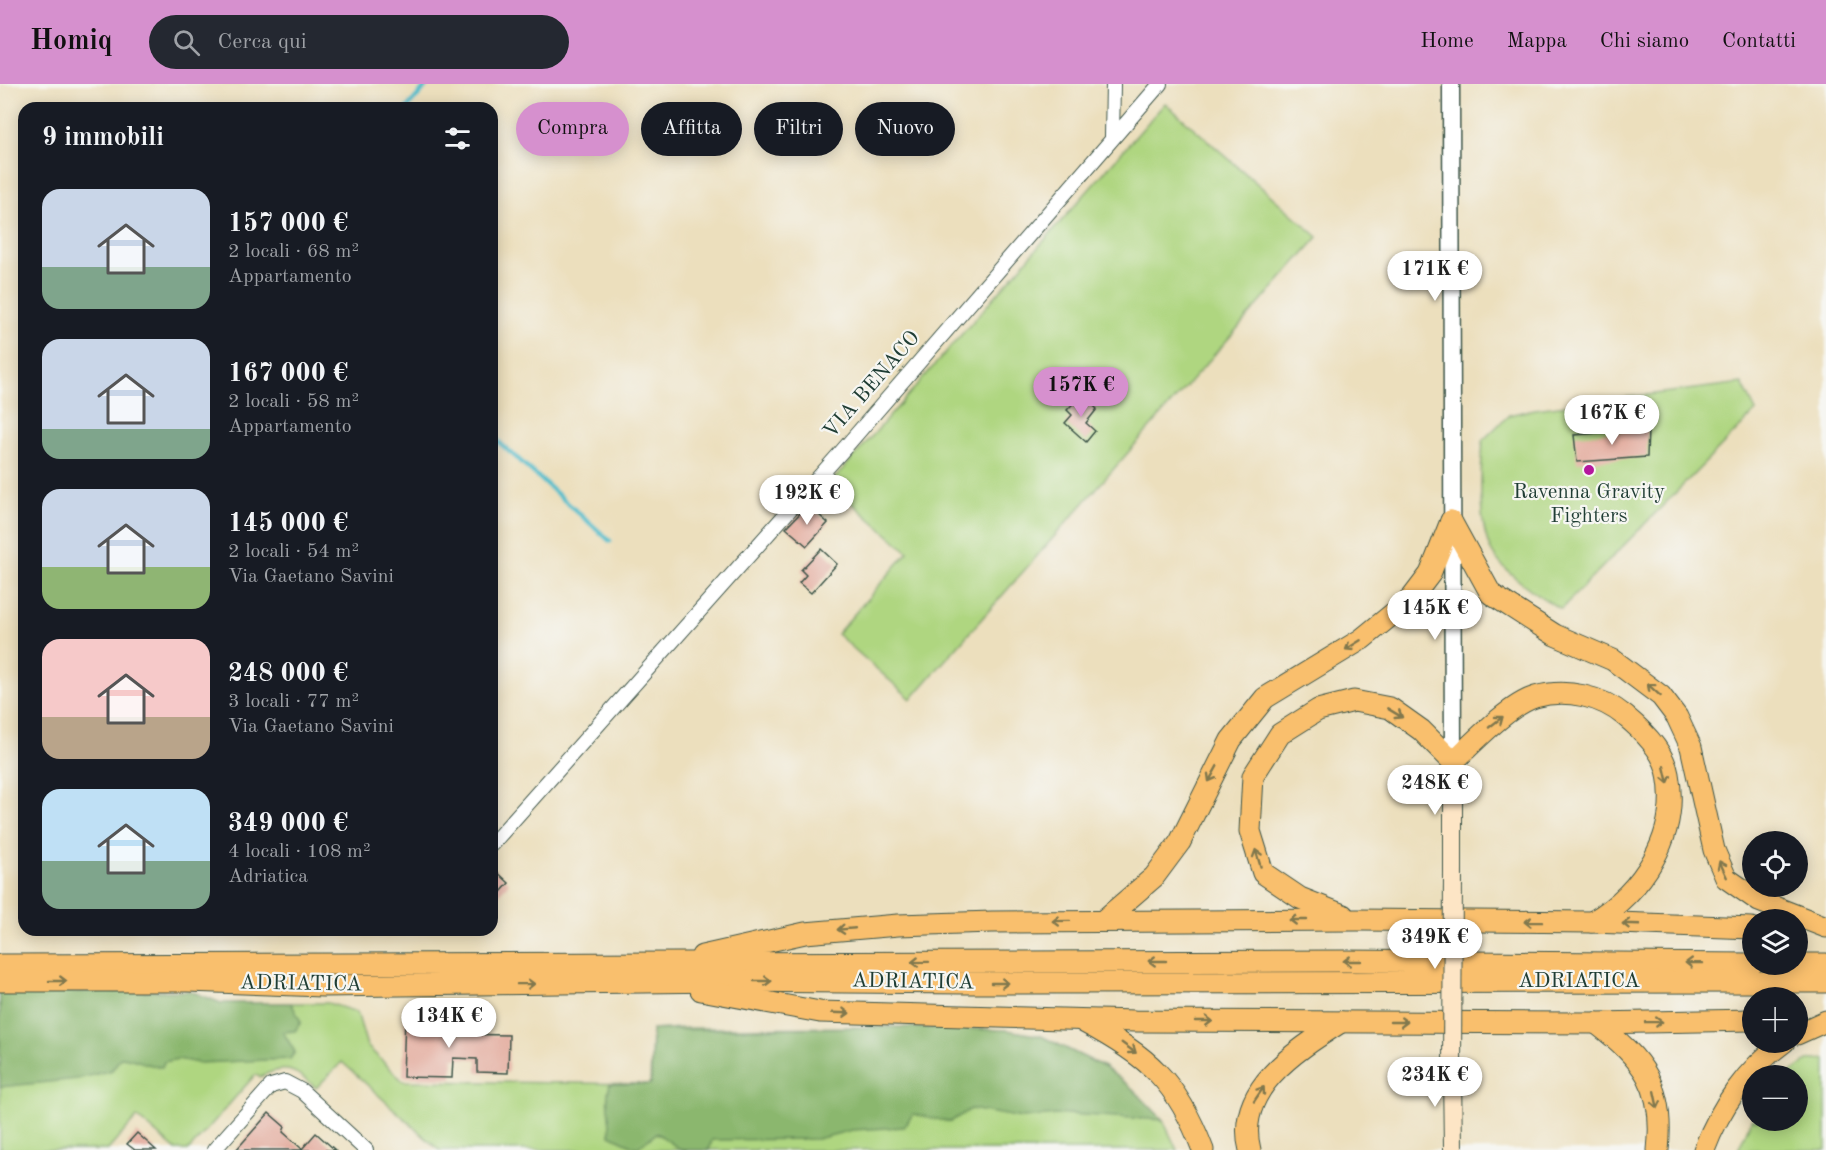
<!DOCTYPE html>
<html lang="it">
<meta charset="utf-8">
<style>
:root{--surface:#171b24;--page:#242831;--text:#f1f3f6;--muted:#9ea1a6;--accent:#d690ce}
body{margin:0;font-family:"Old Standard TT",serif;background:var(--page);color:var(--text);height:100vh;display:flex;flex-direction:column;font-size:22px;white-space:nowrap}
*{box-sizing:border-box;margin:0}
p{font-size:20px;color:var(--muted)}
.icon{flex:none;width:33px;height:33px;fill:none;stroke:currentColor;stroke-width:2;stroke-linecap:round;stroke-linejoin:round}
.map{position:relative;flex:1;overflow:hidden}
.panel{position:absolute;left:18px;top:18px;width:480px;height:834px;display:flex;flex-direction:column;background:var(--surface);border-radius:18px;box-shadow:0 3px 15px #0003}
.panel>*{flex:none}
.banner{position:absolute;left:516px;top:18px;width:570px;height:54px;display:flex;gap:12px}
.controls{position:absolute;left:1742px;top:747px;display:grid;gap:12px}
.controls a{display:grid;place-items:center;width:66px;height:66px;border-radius:50%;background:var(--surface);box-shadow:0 3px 15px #0003;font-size:30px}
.price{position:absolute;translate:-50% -51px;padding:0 14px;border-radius:21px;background:#fff;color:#222;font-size:20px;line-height:39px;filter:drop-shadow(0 2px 3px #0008)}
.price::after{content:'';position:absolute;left:50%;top:36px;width:18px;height:14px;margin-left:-9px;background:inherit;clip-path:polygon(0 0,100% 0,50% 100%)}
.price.active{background:var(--accent);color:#111}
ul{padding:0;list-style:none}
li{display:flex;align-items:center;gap:18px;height:150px;padding:0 24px}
li span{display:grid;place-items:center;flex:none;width:168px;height:120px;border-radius:18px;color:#555}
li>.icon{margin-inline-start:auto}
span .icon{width:72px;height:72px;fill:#fffc;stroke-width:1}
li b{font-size:26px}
h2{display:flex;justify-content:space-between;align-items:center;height:72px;padding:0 24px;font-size:26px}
.pill{padding:0 21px;border-radius:27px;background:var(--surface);box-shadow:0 3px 15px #0003;font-size:21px;line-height:54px}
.pill.active{background:var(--accent);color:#111}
header{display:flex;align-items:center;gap:36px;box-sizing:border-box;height:84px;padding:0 30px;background:var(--accent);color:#111}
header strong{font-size:28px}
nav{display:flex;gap:33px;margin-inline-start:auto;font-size:21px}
.search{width:420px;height:54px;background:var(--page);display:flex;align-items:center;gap:15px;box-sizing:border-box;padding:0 21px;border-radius:33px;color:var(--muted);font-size:22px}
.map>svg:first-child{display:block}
.green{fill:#afd680;stroke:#678a5a;stroke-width:1.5}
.forest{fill:#8bb76e;stroke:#557a51;stroke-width:1.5}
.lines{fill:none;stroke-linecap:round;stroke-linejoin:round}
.stream{stroke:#52becc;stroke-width:4.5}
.building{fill:#e3ab9d}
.minor-casing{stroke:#3e5549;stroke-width:16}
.tertiary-casing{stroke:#3e5549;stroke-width:19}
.secondary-casing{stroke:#3e5549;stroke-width:20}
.trunk-casing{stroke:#3e5549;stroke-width:23}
.minor{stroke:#fff;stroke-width:14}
.tertiary{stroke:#fff;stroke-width:16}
.secondary{stroke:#fde5c5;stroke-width:18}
.trunk{stroke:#f9bf6d;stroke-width:21}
.secondary-bridge-casing{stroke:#3e5549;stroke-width:20;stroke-linecap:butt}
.secondary-bridge{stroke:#fde5c5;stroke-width:18}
.oneway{stroke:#81784e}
.poi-dot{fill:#b5179e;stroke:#f6f6f2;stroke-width:2}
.labels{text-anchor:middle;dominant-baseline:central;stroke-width:4.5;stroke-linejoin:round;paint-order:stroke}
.street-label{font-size:21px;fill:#1f3d34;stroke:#f6f6f2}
.poi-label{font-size:21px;fill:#1f3d34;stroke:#f6f6f2}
</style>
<header>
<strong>Homiq</strong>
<div class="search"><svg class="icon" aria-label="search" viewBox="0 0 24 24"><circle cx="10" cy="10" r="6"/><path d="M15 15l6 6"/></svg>Cerca qui</div>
<nav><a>Home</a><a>Mappa</a><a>Chi siamo</a><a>Contatti</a></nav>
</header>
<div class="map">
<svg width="1826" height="1066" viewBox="0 0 1826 1066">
<rect width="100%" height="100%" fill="#f6f6f2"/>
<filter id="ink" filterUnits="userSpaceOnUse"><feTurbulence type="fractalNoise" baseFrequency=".0167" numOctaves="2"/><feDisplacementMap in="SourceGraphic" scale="12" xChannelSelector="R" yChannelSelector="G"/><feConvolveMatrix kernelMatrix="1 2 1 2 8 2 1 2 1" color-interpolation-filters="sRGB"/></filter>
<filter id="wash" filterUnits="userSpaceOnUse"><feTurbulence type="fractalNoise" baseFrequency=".008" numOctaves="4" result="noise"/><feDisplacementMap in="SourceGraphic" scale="24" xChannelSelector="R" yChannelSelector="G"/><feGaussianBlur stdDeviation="1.35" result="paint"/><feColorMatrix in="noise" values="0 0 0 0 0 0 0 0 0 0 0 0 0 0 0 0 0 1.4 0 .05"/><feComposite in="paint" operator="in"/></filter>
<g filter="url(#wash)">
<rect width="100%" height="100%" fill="#ecdfbd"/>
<!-- green -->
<g class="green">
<polygon points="1165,19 1318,153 911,615 837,550 908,468 830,400"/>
<path d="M1742 299 1756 327 1561 525C1541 514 1501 487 1491 466 1477 437 1481 388 1483 356L1509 331 1535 325Z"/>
<path d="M190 907 221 919H328L357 928 367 962 403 997 650 1000 652 946 681 944 894 943 1007 946 1041 952 1104 983 1133 1005 1163 1036 1177 1066H439L342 978 316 1004C295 986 286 979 260 993L255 991 189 1066H176L137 1033 108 1066H0V908Z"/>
<polygon points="1826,975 1826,1066 1738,1066 1752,1034 1752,1036 1797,1036 1797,992 1788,991 1807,977"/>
</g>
<!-- forest -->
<g class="forest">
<path d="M190 907 221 919H291L301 938 295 947 283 948 295 968 290 975 198 979 178 975 164 978 162 983C146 982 136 974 121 973L112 986 77 995 0 1003V908Z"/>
<path d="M894 943 1007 946 1041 952 1104 983 1133 1005 1163 1036 1069 1030 1022 1034 971 1025 950 1038 913 1030 904 1043 852 1046 817 1055 712 1056 709 1066H681L657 1049 637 1064 610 1051C611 1030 604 1020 610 1000H651L652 946Z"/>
</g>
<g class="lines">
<!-- stream -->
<g class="stream">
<polyline points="407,24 428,0"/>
<polyline points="492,352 610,457"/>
</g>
</g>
<g id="blocks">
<!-- building -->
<g class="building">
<polygon points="1082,310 1097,325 1086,339 1095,347 1086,358 1065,339 1072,331 1067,326"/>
<polygon points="1648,345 1647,373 1577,378 1574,351"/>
<polygon points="808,421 828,439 807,462 786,444"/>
<polygon points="821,465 837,480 811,509 799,499 806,491 801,486"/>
<polygon points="492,783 509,799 492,818"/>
<polygon points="405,933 451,934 451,950 509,951 508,989 477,988 477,975 453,974 452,994 403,993"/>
<polygon points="269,1029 285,1043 283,1048 302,1065 316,1049 335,1066 236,1066"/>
<polygon points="137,1049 156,1066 135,1066 127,1060"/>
</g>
</g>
</g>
<g filter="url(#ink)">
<use href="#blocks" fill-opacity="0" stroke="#3e5549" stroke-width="1.5"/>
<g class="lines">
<defs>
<g id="minor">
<polyline points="1112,53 1113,0"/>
<polyline points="492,760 842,367 1160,0"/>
<polyline points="214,1066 271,1002 285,998 302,1007 366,1066"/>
</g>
<polyline id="tertiary" points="1451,0 1453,678"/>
<g id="secondary">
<polyline points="1453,678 1453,785"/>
<polyline points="1452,988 1453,1066"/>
</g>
<g id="trunk">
<polyline points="1451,437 1491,510 1555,551 1613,576 1661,612 1677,633 1691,663 1714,766 1726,794 1759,817 1826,843"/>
<path d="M1343 831 1300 814 1263 789 1250 747 1253 692 1280 650 1318 626 1354 617 1390 624 1421 646 1453 678C1473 659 1509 621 1535 613 1566 604 1601 612 1625 632 1642 646 1664 667 1668 690 1680 752 1642 808 1592 838"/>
<polyline points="1104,836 1154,793 1180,758 1231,656 1265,614 1362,555 1411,515 1430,490 1451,437"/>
<polyline points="702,872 805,849 898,841 992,838 1357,836 1592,838 1752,844"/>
<polyline points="1797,880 1826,880"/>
<polyline points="0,881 1345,877 1752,880"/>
<polyline points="0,897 188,897 323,902 725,897 966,899 1826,898"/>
<polyline points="701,906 820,928 1135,937 1596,939 1752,936"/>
<path d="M1084 938C1148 972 1177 997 1203 1066"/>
<path d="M1596 939C1644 976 1665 1003 1658 1066"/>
<polyline points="1797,950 1826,937"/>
<path d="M1250 1066C1234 1005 1297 966 1341 938"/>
<path d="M1704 1066C1720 1024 1747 985 1784 958"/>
</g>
</defs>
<!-- minor casing -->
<use href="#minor" class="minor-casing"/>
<!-- tertiary casing -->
<use href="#tertiary" class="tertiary-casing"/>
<!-- secondary casing -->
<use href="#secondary" class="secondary-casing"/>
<!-- trunk casing -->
<use href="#trunk" class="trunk-casing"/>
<!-- minor -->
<use href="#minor" class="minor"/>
<!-- tertiary -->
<use href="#tertiary" class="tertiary"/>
<!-- secondary -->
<use href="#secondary" class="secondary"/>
<!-- trunk -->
<use href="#trunk" class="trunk"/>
<defs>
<polyline id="secondary-bridge" points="1452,988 1453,785"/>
</defs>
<!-- secondary-bridge casing -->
<use href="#secondary-bridge" class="secondary-bridge-casing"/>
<!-- secondary-bridge -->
<use href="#secondary-bridge" class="secondary-bridge"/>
</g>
<!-- one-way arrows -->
<defs><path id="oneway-shaft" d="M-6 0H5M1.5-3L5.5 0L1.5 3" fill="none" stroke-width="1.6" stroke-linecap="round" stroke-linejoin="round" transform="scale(1.5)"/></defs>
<g class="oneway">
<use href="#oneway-shaft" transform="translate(1353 561) rotate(148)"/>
<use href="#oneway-shaft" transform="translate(1654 606) rotate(-138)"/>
<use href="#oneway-shaft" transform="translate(1395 629) rotate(31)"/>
<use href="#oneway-shaft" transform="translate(1496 638) rotate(-38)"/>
<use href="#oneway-shaft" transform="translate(1213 690) rotate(119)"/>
<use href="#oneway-shaft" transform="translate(1666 691) rotate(77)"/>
<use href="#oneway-shaft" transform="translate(1258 774) rotate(-107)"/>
<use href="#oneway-shaft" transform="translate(1723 785) rotate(-115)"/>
<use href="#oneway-shaft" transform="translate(1298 836) rotate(180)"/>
<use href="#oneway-shaft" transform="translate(1061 837) rotate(179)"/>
<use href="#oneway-shaft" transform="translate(1533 838) rotate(-179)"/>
<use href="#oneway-shaft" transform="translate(1631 840) rotate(-178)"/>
<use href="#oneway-shaft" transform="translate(846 845) rotate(175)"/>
<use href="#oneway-shaft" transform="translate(1157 877) rotate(180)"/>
<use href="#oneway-shaft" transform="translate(1352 877) rotate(-180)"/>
<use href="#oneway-shaft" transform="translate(920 878) rotate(179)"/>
<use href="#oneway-shaft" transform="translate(1694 879) rotate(-179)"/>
<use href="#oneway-shaft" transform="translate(58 897)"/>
<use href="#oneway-shaft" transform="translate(763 897)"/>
<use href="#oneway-shaft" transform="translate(1000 899)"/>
<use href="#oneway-shaft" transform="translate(526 900) rotate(-1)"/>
<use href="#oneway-shaft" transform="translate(841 929) rotate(2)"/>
<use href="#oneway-shaft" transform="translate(1204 937)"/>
<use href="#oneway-shaft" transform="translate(1399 938)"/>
<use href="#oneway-shaft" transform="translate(1654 938) rotate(-1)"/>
<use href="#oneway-shaft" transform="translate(1129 964) rotate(36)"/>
<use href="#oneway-shaft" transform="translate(1259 1010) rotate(-56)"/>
<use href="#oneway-shaft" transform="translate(1656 1016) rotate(78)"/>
</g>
</g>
<!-- markers -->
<circle class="poi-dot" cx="1589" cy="386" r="6"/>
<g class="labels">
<!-- street labels -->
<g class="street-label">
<text transform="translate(872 301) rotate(-49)">VIA BENACO</text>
<text x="1579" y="897">ADRIATICA</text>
<text transform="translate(913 898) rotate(1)">ADRIATICA</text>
<text transform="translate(301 900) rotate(1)">ADRIATICA</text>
</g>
<!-- poi labels -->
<g class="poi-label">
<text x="1589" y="408">Ravenna Gravity<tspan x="1589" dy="24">Fighters</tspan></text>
</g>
</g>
</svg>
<div class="controls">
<a><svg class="icon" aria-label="locate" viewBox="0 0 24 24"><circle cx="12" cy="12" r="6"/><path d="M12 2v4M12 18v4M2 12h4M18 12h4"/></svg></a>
<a><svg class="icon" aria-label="layers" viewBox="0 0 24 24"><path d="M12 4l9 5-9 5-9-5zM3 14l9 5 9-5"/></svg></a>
<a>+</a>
<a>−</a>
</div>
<b class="price" style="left:1435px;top:218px">171K €</b>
<b class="price active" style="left:1081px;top:334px">157K €</b>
<b class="price" style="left:1612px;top:362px">167K €</b>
<b class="price" style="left:807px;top:442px">192K €</b>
<b class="price" style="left:1435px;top:557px">145K €</b>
<b class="price" style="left:1435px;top:732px">248K €</b>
<b class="price" style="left:1435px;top:886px">349K €</b>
<b class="price" style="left:449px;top:965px">134K €</b>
<b class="price" style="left:1435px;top:1024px">234K €</b>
<div class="banner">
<a class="pill active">Compra</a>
<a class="pill">Affitta</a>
<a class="pill">Filtri</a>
<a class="pill">Nuovo</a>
</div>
<section class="panel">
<h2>9 immobili<svg class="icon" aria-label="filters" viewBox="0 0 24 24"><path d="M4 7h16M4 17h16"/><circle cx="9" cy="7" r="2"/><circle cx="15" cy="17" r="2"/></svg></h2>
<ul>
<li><span style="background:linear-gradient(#c9d6e8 65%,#7fa58c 0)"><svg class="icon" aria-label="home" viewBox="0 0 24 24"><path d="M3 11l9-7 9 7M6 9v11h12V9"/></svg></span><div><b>157 000 €</b><p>2 locali · 68 m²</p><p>Appartamento</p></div></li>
<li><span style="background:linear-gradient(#c9d6e8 75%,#7fa58c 0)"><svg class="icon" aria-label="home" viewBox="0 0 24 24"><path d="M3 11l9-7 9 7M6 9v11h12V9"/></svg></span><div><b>167 000 €</b><p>2 locali · 58 m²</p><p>Appartamento</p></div></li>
<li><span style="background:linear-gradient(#c9d6e8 65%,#8fb573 0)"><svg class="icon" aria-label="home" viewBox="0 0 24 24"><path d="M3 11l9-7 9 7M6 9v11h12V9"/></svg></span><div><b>145 000 €</b><p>2 locali · 54 m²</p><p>Via Gaetano Savini</p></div></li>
<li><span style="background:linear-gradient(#f6c9c9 65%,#b9a48a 0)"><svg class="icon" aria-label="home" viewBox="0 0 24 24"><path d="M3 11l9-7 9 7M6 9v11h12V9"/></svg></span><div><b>248 000 €</b><p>3 locali · 77 m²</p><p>Via Gaetano Savini</p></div></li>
<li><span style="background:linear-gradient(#bfe0f5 60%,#7fa58c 0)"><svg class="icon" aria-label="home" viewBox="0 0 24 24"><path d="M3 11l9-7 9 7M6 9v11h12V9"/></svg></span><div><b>349 000 €</b><p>4 locali · 108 m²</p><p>Adriatica</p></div></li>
</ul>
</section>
</div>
